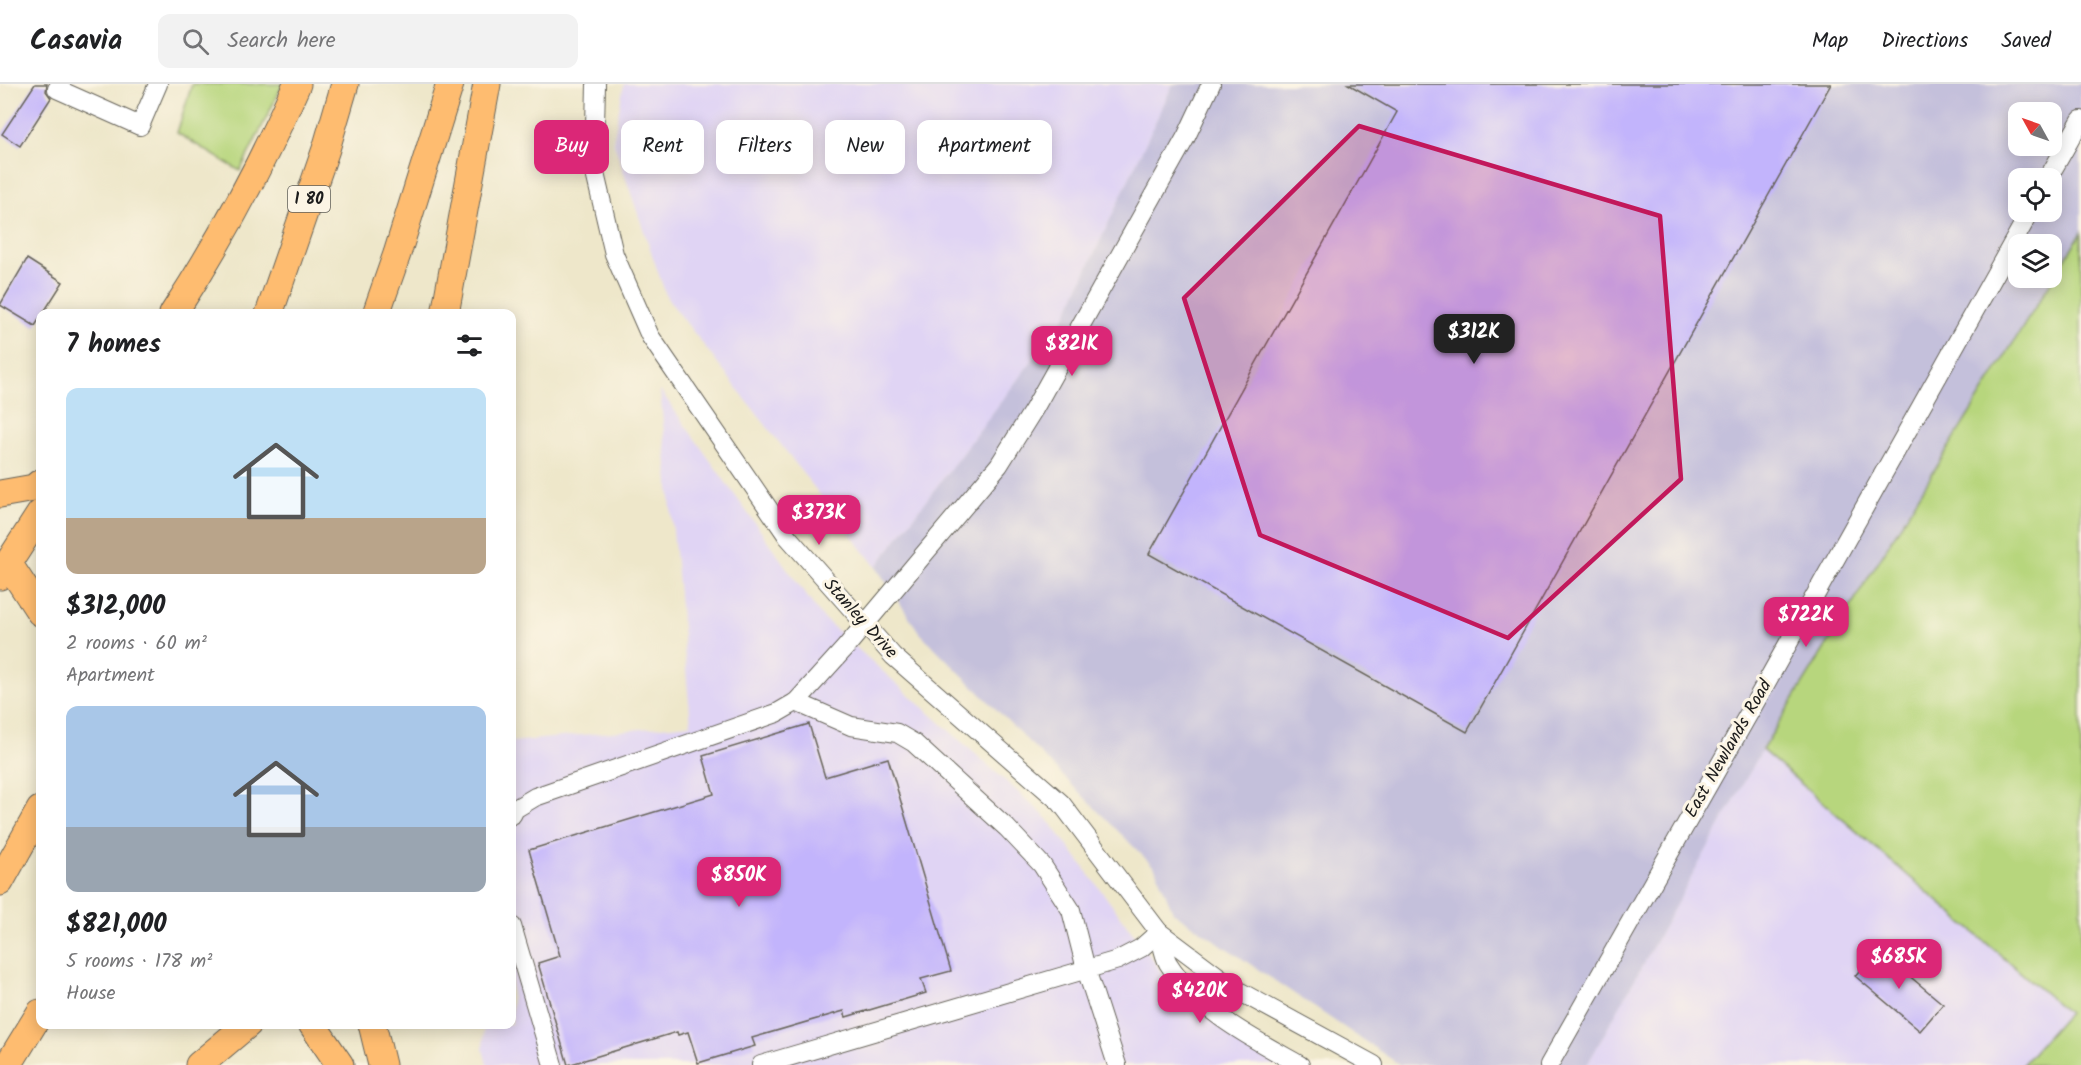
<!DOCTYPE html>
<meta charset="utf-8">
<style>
:root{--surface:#fff;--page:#f2f2f2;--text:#202124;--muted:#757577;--line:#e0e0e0;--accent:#db2777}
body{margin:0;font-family:Kalam,sans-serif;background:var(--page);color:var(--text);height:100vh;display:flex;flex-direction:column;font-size:22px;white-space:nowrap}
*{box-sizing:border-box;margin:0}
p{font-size:20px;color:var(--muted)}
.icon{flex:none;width:33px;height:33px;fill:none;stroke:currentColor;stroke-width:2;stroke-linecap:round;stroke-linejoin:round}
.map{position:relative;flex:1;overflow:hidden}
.side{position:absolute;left:36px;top:225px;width:480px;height:720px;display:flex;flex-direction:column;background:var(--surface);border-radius:12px;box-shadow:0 3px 15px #0003}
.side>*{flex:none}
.top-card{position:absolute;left:534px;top:36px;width:570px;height:54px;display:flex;gap:12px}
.needle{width:39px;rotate:310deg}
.buttons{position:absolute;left:2008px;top:18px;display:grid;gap:12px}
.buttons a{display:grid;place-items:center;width:54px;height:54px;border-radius:12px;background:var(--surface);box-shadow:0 3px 15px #0003;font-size:30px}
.price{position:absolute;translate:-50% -51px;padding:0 14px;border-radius:12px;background:var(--accent);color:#fff;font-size:20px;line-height:39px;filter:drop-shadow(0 2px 3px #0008)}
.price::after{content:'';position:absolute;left:50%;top:36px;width:18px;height:14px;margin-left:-9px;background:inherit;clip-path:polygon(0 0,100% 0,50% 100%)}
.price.active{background:#222;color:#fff}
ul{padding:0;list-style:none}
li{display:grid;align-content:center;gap:12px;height:318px;padding:0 30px}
li span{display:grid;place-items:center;height:186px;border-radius:12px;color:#555}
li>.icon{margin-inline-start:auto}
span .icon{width:108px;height:108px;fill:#fffc;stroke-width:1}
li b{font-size:26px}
h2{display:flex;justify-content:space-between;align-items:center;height:72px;padding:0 30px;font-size:26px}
.tag{padding:0 21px;border-radius:12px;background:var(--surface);box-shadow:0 3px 15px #0003;font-size:21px;line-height:54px}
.tag.active{background:var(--accent);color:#fff}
header{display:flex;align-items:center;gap:36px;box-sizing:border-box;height:84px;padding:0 30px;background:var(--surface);border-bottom:2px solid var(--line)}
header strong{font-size:28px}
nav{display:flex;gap:33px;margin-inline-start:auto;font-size:21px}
.search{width:420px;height:54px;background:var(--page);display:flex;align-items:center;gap:15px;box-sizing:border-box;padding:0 21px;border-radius:12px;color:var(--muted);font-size:22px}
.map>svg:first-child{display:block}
.built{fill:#e0d4f4}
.industrial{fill:#c4c0db;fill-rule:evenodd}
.green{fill:#b7d67d;stroke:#6a794c;stroke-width:1.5}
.building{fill:#c2b4fc}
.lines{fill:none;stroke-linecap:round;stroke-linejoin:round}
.minor-casing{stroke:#666359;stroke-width:20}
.highway-casing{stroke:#666359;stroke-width:29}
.minor{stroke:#fff;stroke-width:18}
.highway{stroke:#febc70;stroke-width:27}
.marked{fill:#c2185b;fill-opacity:0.2;stroke:#c2185b;stroke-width:4.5;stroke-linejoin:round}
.labels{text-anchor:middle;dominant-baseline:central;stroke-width:6;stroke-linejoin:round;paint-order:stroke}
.shield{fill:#fcf5e5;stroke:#5f5d58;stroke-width:1.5}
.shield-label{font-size:16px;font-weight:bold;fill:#1c1c1c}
.street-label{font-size:18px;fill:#1c1c1c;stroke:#fcf5e5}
</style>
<header>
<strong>Casavia</strong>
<div class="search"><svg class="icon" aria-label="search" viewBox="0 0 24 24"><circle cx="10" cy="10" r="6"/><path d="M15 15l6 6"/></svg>Search here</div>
<nav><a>Map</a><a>Directions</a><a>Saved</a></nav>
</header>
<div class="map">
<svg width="2081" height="981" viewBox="0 0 2081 981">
<rect width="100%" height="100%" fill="#fcf5e5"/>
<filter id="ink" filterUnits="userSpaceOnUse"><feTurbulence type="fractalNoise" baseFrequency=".0167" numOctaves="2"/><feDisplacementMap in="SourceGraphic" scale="12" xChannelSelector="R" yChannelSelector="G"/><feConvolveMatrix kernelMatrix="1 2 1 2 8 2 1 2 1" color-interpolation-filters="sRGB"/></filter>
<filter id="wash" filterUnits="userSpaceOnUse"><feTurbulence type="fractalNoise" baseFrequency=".008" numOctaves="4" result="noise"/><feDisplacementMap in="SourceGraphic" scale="24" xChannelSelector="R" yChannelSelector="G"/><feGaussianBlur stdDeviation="1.35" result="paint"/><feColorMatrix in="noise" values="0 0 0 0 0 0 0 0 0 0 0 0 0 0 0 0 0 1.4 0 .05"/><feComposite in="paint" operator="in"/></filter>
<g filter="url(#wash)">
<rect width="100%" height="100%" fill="#eee7ca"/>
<!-- built -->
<g class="built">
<polygon points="624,0 1173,0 1065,233 876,483 667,214 613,57"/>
<polygon points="660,306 821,532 1047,734 1185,919 1293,981 487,981 483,965 484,941 512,940 512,658 691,640"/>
<polygon points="1762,666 2068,929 2022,981 1587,981"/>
</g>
<!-- industrial -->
<path class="industrial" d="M1173 0H2081V149L1762 666 1587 981H1400L1173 828 1155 784 919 548 876 483 1065 233ZM2019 28H2052V62H2019ZM2019 94H2052V128H2019ZM2019 160H2052V194H2019Z"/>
<!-- green -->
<g class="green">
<polygon points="192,0 283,0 240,87 177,49"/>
<polygon points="2081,149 2081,981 2022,981 2068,929 1762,666"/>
</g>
<g id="blocks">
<!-- building -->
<g class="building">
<polygon points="35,0 47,0 46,7 51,14 20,62 2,50"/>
<polygon points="1348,0 1831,0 1467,648 1149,470 1397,28"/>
<polygon points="27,175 63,198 35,242 0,221"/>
<polygon points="809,640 825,693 888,674 951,887 921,895 926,909 846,933 844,927 752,954 755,962 698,979 688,948 678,951 677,948 568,981 538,879 560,872 529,766 714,710 703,672"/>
<polygon points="1877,865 1943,920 1920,947 1855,892"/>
</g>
</g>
</g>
<g filter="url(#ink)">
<use href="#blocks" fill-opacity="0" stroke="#666359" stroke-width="1.5"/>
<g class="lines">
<defs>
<g id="minor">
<polyline points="596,0 594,85 614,170 650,252 788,453 893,572 1061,719 1159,848 1235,905 1374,981"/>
<polyline points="57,5 140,42 158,0"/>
<polyline points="2048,94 2081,36"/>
<polyline points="796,618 851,642 897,649 914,659 1007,744 1042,781 1071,826 1086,885 1117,981"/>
<polyline points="512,731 515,725 535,713 777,629 796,618 845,564 999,381 1034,325 1186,53 1211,0"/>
<polyline points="512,842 553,981"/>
<path d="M1159 848C1162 858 1163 870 1168 879 1199 928 1252 954 1300 981"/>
<polyline points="761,981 1118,876 1141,864 1159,848"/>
<polyline points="1549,981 1752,624 2030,128"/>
</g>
<g id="highway">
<path d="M173 230C221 156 262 80 297 0"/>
<polyline points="269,230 326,65 345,0"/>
<polyline points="376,230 397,170 450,0"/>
<polyline points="445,230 487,0"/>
<polyline points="0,410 34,404 40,399"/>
<polyline points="8,479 40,528"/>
<polyline points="0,492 40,430"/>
<polyline points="0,798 40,726"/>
<polyline points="312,940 340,981"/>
<polyline points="372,940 382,981"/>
<polyline points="8,981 40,929"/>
<polyline points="199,981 248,940"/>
</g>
</defs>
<!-- minor casing -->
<use href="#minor" class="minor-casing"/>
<!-- highway casing -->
<use href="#highway" class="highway-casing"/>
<!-- minor -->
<use href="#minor" class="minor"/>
<!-- highway -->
<use href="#highway" class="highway"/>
</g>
</g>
<!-- marked area -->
<path class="marked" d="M1359 42 1660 132 1681 395 1508 554 1260 451 1184 214Z"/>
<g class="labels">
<!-- shield labels -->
<rect class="shield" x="288" y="102" width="42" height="26" rx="4.5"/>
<g class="shield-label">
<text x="309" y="115">I 80</text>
</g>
<!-- street labels -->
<g class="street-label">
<text transform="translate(860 535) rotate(48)">Stanley Drive</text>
<text transform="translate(1729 665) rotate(-60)">East Newlands Road</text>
</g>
</g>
</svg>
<div class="buttons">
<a><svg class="needle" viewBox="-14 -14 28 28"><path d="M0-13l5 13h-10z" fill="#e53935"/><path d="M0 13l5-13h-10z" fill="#757577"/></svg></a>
<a><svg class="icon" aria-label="locate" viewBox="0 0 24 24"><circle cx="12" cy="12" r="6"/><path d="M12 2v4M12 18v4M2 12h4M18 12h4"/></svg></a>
<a><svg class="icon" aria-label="layers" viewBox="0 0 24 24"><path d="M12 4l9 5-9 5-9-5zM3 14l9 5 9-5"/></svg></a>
</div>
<b class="price active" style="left:1474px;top:281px">$312K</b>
<b class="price" style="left:1072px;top:293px">$821K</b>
<b class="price" style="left:819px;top:462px">$373K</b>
<b class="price" style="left:1806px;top:564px">$722K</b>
<b class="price" style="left:739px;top:824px">$850K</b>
<b class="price" style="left:1899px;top:906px">$685K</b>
<b class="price" style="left:1200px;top:940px">$420K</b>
<div class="top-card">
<a class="tag active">Buy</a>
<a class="tag">Rent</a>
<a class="tag">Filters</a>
<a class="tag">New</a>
<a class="tag">Apartment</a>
</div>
<section class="side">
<h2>7 homes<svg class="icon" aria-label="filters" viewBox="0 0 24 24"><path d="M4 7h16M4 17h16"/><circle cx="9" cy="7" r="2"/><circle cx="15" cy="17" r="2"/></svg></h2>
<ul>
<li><span style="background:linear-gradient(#bfe0f5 70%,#b9a48a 0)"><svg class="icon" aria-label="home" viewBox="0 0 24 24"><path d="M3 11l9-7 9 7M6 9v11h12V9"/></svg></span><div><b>$312,000</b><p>2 rooms · 60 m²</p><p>Apartment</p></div></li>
<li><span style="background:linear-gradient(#a9c7e8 65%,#9aa5b1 0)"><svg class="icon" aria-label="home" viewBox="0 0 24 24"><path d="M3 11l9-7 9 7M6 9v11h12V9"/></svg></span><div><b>$821,000</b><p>5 rooms · 178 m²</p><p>House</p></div></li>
</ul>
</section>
</div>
